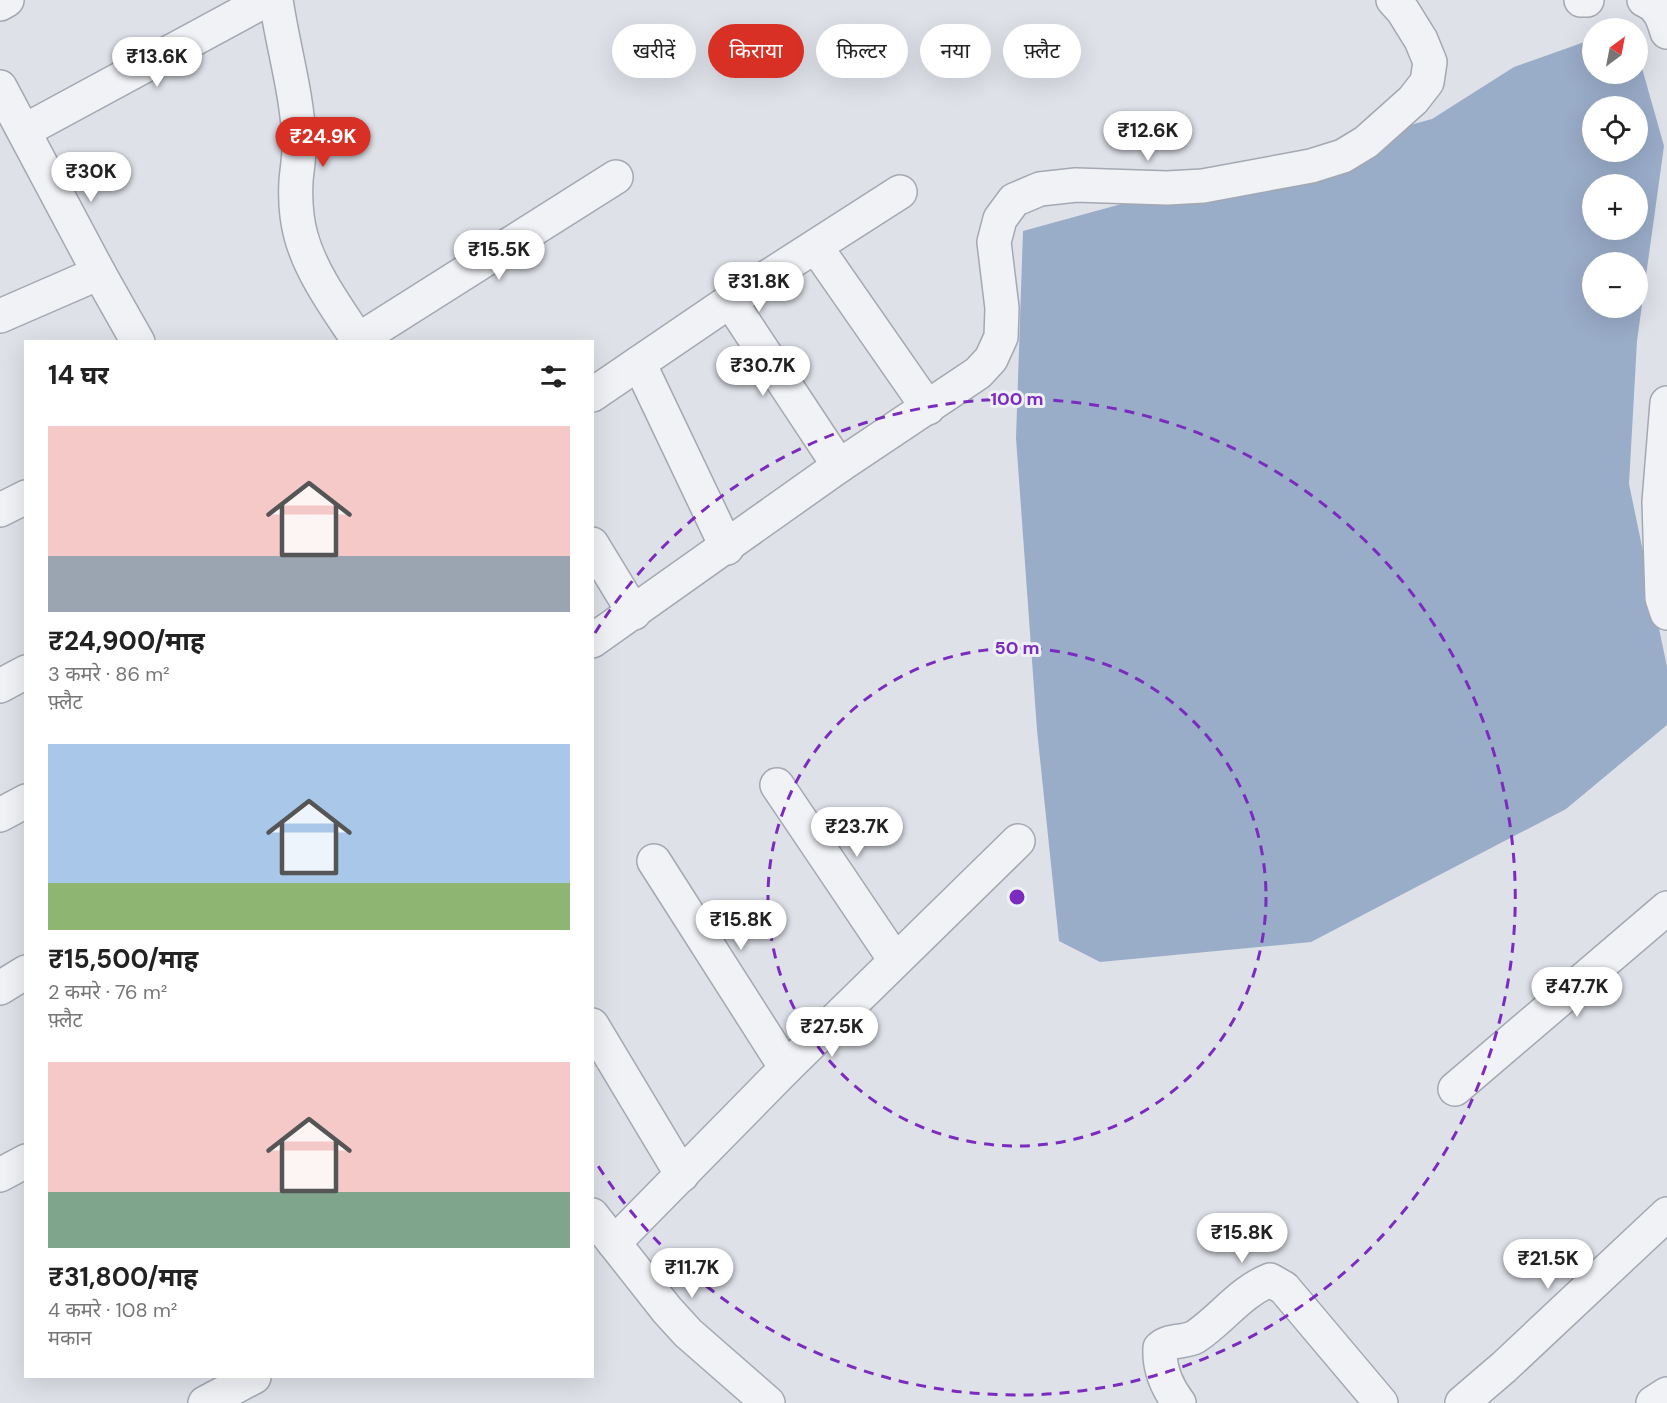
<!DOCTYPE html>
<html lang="hi">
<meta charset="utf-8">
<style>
:root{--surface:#fff;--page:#f2f2f2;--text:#222;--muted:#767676;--accent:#d93025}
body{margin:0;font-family:"DM Sans","Noto Sans Devanagari",sans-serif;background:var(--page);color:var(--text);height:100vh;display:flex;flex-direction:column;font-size:22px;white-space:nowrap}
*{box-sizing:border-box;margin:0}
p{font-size:20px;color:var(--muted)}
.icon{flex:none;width:33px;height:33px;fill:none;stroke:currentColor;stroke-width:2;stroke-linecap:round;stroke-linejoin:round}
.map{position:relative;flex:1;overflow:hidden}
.sheet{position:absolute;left:24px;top:340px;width:570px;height:1038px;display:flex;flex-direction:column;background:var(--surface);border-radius:0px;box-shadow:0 6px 24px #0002}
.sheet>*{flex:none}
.top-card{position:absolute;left:612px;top:24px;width:570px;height:54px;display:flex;gap:12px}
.needle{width:39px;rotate:32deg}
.buttons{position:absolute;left:1582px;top:18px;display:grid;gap:12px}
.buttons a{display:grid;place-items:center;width:66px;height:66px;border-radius:50%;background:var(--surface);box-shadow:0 6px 24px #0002;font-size:30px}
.price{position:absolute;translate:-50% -51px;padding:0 14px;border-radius:21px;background:#fff;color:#222;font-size:20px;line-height:39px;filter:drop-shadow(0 2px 3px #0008)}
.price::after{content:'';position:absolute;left:50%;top:36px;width:18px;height:14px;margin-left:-9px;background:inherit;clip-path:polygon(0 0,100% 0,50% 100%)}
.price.on{background:var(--accent);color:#fff}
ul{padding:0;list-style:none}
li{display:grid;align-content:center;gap:12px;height:318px;padding:0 24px}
li span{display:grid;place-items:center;height:186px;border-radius:0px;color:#555}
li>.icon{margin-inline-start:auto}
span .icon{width:108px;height:108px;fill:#fffc;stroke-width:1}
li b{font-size:26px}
h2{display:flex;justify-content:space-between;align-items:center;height:72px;padding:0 24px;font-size:26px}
.tag{padding:0 21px;border-radius:27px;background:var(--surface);box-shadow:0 6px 24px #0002;font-size:21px;line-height:54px}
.tag.on{background:var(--accent);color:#fff}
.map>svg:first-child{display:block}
.water{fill:#99acc8;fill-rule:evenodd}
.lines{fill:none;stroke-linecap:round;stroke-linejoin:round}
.minor-casing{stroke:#a3a8b2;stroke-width:36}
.minor{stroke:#f1f2f6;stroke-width:33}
.ring{fill:none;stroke:#7b2cbf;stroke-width:3;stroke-dasharray:10 8}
.centre{fill:#7b2cbf;stroke:#edf0f5;stroke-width:3}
.ring-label{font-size:18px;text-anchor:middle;font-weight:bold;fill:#7b2cbf;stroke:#edf0f5;stroke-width:6;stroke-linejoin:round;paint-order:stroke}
</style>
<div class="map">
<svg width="1667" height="1403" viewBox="0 0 1667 1403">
<rect width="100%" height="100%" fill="#dee1e8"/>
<!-- water -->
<path class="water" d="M1593 39V74H1638V54L1664 146 1637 341 1629 484 1667 667V725L1566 809 1311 942 1100 962 1059 941 1037 730 1016 438 1023 231 1432 119 1514 67ZM1593 106H1638V152H1593ZM1593 184H1638V230H1593ZM1593 262H1638V308H1593Z"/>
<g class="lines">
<defs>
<g id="minor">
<path d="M276 0C283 47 297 93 299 140 300 154 297 168 296 181 295 200 296 218 301 236 311 273 337 308 358 340"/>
<polyline points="1581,0 1587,0"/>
<path d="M1644 0C1659 6 1663 18 1667 32"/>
<polyline points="0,4 7,0"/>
<polyline points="0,87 99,273 138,342"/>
<polyline points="24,131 266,0"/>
<polyline points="816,247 928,408"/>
<polyline points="730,301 839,466"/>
<polyline points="0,316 99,273"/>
<polyline points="355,342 616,177"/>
<polyline points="639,363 727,548"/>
<polyline points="592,395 730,301 900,192"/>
<polyline points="1667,403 1659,502 1662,598 1667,613"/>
<polyline points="0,510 26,497"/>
<polyline points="592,544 634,613"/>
<polyline points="592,641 839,466 978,373 991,359 1001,337 1002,308 994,242 1000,219 1014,200 1040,189 1076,185 1167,188 1203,186 1311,166 1343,156 1366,142 1413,100 1427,82 1430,62 1421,40 1403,11 1393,0"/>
<polyline points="0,686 26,672"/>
<polyline points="777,785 895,960"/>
<polyline points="0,815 26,801"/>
<polyline points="654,861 786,1068"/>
<polyline points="0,988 26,972"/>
<polyline points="592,1025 682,1175"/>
<polyline points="1455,1089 1667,908"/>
<polyline points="0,1175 26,1161"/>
<polyline points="592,1215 667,1310 688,1333 768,1403"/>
<polyline points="614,1243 786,1068 1018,841"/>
<polyline points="205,1403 254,1377"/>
<path d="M1179 1403C1166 1386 1159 1369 1160 1348 1169 1339 1184 1343 1195 1337 1221 1320 1240 1292 1270 1280L1284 1288 1381 1403"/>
<polyline points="1462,1403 1504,1367 1667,1214"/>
<polyline points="1653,1403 1667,1394"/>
</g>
</defs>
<!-- minor casing -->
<use href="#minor" class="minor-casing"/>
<!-- minor -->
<use href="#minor" class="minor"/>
</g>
<!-- distance rings -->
<g class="ring">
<circle cx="1017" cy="897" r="249"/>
<path d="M595 633A498 498 0 1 1 595 1161"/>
</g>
<circle cx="1017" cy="897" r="9" class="centre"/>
<g class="ring-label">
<text x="1017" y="405">100 m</text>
<text x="1017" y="654">50 m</text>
</g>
</svg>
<div class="buttons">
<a><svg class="needle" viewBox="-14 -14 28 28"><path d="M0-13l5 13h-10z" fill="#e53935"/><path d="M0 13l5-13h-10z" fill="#767676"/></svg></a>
<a><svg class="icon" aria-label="locate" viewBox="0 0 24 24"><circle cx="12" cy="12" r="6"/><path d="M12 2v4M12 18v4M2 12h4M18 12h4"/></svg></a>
<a>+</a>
<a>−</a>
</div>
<b class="price" style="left:157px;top:88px">₹13.6K</b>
<b class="price" style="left:1148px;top:162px">₹12.6K</b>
<b class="price on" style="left:323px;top:168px">₹24.9K</b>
<b class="price" style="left:91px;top:203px">₹30K</b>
<b class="price" style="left:499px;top:281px">₹15.5K</b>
<b class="price" style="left:759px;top:313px">₹31.8K</b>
<b class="price" style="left:763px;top:397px">₹30.7K</b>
<b class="price" style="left:857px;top:858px">₹23.7K</b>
<b class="price" style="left:741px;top:951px">₹15.8K</b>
<b class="price" style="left:1577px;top:1018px">₹47.7K</b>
<b class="price" style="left:832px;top:1058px">₹27.5K</b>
<b class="price" style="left:1242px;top:1264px">₹15.8K</b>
<b class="price" style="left:1548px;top:1290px">₹21.5K</b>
<b class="price" style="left:692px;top:1299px">₹11.7K</b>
<div class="top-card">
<a class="tag">खरीदें</a>
<a class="tag on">किराया</a>
<a class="tag">फ़िल्टर</a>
<a class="tag">नया</a>
<a class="tag">फ़्लैट</a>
</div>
<section class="sheet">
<h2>14 घर<svg class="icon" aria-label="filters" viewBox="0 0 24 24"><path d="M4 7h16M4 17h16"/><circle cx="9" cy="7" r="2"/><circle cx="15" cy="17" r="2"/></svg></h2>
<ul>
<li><span style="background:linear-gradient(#f6c9c9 70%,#9aa5b1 0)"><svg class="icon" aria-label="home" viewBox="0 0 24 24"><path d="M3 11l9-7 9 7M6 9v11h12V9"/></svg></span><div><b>₹24,900/माह</b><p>3 कमरे · 86 m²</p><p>फ़्लैट</p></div></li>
<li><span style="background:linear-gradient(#a9c7e8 75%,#8fb573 0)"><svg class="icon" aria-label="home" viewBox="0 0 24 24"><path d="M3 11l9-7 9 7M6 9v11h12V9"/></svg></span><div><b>₹15,500/माह</b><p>2 कमरे · 76 m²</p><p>फ़्लैट</p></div></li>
<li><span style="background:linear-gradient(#f6c9c9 70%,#7fa58c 0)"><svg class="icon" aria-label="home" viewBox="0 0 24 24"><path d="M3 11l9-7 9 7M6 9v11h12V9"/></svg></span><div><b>₹31,800/माह</b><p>4 कमरे · 108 m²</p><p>मकान</p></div></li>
</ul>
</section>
</div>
